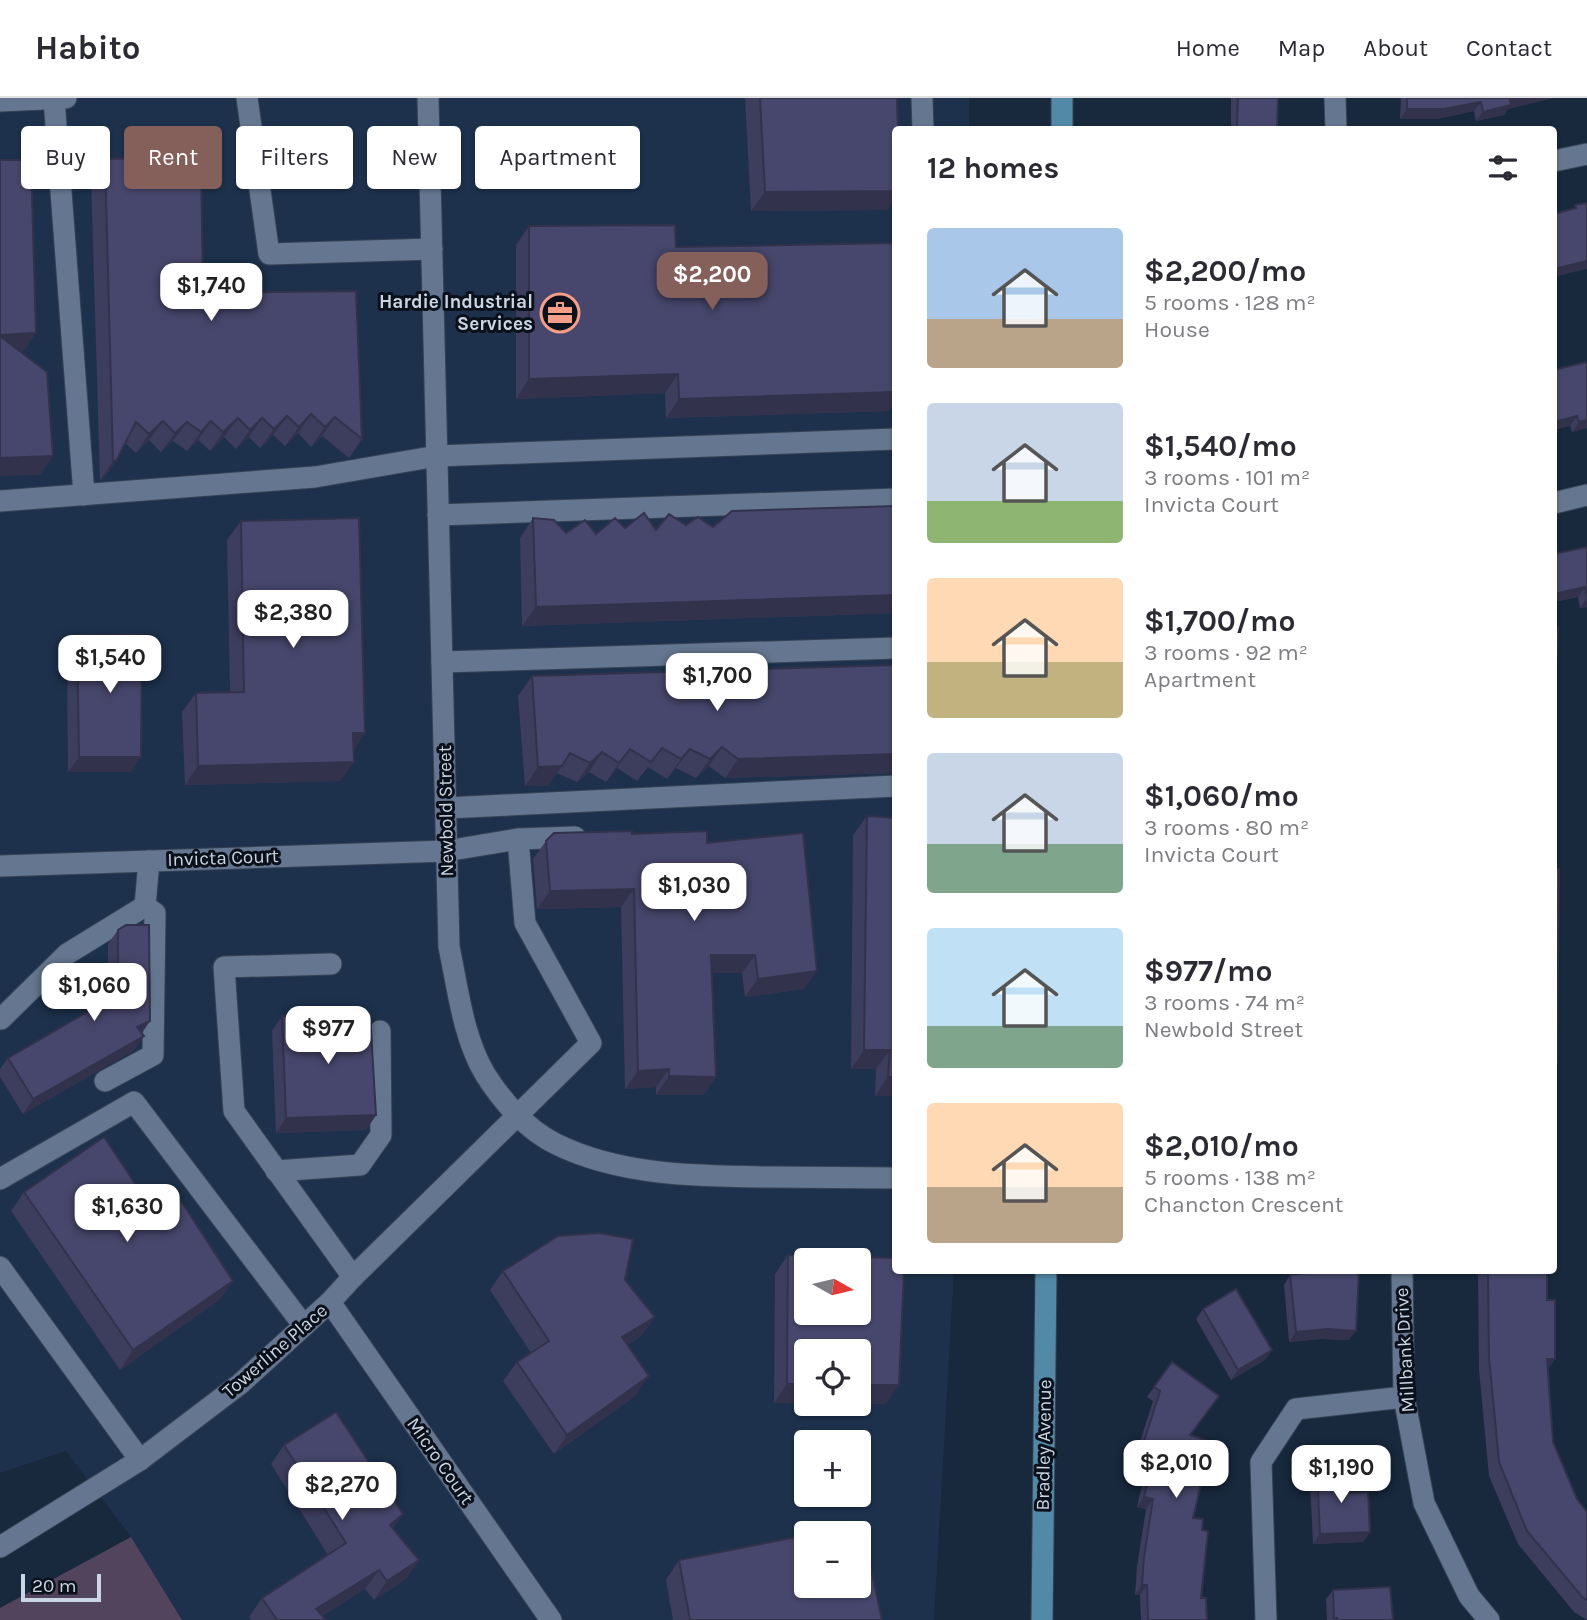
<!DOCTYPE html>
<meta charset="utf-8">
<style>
:root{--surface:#fff;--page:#f2f2f3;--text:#2b2b33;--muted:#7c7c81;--line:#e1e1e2;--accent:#855f59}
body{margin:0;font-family:Karla,sans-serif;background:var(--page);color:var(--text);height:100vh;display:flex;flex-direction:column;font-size:26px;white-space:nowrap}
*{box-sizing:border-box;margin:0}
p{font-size:23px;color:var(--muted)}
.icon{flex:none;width:38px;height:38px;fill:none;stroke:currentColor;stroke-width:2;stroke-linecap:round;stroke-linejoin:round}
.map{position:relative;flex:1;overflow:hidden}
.side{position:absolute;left:892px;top:28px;width:665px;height:1148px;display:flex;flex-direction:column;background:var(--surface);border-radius:7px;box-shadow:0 2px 5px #0004}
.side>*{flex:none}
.guide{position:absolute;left:21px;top:28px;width:665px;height:63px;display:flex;gap:14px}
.needle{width:46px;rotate:98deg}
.controls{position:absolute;left:794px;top:1150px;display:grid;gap:14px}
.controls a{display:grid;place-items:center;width:77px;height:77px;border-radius:7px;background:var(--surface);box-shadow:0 2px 5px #0004;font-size:35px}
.scale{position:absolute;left:21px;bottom:18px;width:80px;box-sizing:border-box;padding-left:7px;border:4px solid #cbd6e4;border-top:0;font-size:19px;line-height:24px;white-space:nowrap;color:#cbd6e4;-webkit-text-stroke:5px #0a111a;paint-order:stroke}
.price{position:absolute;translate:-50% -60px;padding:0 16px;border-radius:14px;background:#fff;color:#222;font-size:23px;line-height:46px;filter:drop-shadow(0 2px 4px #0008)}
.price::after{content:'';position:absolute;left:50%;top:42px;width:21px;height:16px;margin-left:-10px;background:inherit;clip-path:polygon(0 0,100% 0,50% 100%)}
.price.current{background:var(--accent);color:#fff}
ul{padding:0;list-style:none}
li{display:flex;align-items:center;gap:21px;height:175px;padding:0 35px}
li span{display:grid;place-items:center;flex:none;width:196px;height:140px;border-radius:7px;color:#555}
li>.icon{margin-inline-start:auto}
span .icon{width:84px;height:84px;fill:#fffc;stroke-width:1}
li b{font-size:30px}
h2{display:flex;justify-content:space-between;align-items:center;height:84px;padding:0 35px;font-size:30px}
.pill{padding:0 24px;border-radius:7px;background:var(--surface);box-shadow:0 2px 5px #0004;font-size:24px;line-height:63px}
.pill.current{background:var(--accent);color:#fff}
header{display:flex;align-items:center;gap:42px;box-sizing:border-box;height:98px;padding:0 35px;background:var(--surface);border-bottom:2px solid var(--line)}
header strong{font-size:33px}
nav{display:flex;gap:38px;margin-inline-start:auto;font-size:24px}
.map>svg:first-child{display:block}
.built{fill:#1d314c;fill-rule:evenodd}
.green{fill:#52445c}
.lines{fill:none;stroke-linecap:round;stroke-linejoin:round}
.minor-casing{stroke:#374355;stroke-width:23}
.major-casing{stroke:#374355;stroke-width:23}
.minor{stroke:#657790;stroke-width:21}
.major{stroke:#5189a7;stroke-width:21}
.wall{fill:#3d3d5e}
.shaded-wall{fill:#32324c}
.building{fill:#47476d;stroke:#32324c;stroke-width:2;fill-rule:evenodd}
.labels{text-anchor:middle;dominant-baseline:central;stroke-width:6;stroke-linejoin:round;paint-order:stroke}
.poi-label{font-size:19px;font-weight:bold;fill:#cbd6e4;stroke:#0a111a;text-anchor:end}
.street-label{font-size:19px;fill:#cbd6e4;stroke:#0a111a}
</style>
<header>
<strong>Habito</strong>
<nav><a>Home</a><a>Map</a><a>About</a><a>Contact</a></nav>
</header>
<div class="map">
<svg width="1587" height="1522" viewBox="0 0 1587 1522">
<rect width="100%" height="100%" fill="#18283d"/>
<!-- built -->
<path class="built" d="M0 0H969V31L896 32V1172L954 1173 934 1522H182L131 1439 66 1353 0 1375ZM807 1162H859V1214H807ZM807 1253H859V1306H807ZM807 1344H859V1396H807ZM807 1435H859V1488H807Z"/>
<!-- green -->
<polygon class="green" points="131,1439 182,1522 0,1522 0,1510"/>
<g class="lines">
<defs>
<g id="minor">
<polyline points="247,0 269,156 432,151"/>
<path d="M428 0 449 849C458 891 463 939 485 976 502 1003 527 1032 556 1046 621 1078 698 1078 769 1079 811 1079 854 1080 896 1080"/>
<polyline points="922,0 923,32"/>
<polyline points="1335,0 1336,32"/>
<polyline points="54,1 84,397"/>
<polyline points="0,3 66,0"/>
<polyline points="1554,63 1587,56"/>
<polyline points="0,403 315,379 437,358 896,341"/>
<polyline points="1554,405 1587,397"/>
<polyline points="438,417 896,401"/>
<polyline points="442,564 896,550"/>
<polyline points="446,710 896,688"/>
<polyline points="518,741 575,739"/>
<polyline points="0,768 446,753 518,741 525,825 591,945 353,1179 330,1204 240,1286 140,1362 0,1449"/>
<polyline points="331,866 224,869 234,1013 353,1179"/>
<polyline points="0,920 1,921 67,856 145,808 149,763"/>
<polyline points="105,983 153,957 155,815 145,808"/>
<polyline points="276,1073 360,1067 381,1037 380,933"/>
<polyline points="0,1081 134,1004 304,1228"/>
<polyline points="0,1169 140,1362"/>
<polyline points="1402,1172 1404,1299 1424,1405 1469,1498 1489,1522"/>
<polyline points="330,1204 551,1522"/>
<polyline points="1266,1522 1261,1364 1296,1311 1404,1299"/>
</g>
<g id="major">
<polyline points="1062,32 1062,0"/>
<polyline points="1042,1522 1046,1172"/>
</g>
</defs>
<!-- minor casing -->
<use href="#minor" class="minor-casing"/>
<!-- major casing -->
<use href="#major" class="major-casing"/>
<!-- minor -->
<use href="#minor" class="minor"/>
<!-- major -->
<use href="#major" class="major"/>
</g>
<!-- wall -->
<g class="wall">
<polygon points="745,0 897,0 896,99 887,112 751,113"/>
<polygon points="1231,0 1278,0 1277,32 1231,32"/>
<polygon points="1401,0 1553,0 1508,11 1504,17 1476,23 1474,13 1437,21 1400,21"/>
<polygon points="105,61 203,195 362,341 349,360 322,338 311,349 298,335 285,348 273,337 260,350 249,339 236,351 224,339 210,353 198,342 187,353 173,343 161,354 149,342 136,355 125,345 116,363 102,382 100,382 91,80"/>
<polygon points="529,128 676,149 889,313 666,320 665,295 516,301 516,147"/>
<polygon points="1587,264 1587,330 1572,334 1570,328"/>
<polygon points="896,408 896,515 522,528 520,440 533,420 566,435 596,436 625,430 656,432 686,427 713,429"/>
<polygon points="241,423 365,635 354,651 354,664 340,683 185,687 182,614 196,595 230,594 227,442"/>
<polygon points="1587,449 1587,509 1580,510 1578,499 1554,504 1554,456"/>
<polygon points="77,537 131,674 68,674 67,551"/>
<polygon points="896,567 896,675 725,680 709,668 696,680 676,670 667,681 648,669 637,683 617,670 606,684 589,674 577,684 557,675 548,688 525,688 518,598 532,578"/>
<polygon points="867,718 896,720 896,998 875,998 876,971 851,971 853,737"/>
<polygon points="632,736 707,745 804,891 745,899 742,875 712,875 716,979 703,997 656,997 656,989 625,991 621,809 537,811 533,761 546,743"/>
<polygon points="118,832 142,936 144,938 133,953 23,1016 0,979 0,971 8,960 108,902 108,846"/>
<polygon points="282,918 376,1017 366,1032 276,1035 272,933"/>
<polygon points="24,1094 233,1183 219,1202 120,1272 11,1113"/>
<polygon points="788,1157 886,1306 774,1305 775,1176"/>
<polygon points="1322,1172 1359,1172 1349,1242 1321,1241 1289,1244 1284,1187 1290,1177 1322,1174"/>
<polygon points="1478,1172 1547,1172 1547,1202 1555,1261 1548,1270 1553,1344 1577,1401 1587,1414 1587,1522 1574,1514 1518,1446 1489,1378 1479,1272"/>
<polygon points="503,1173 625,1182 655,1219 641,1238 627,1247 635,1298 554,1356 503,1283 517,1264 531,1255 490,1192"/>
<polygon points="1203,1211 1272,1252 1265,1262 1231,1282 1196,1221"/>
<polygon points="1172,1264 1190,1337 1196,1380 1193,1420 1202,1432 1201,1500 1207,1522 1141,1522 1140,1497 1135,1497 1137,1468 1146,1411 1137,1409 1147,1367 1134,1363 1153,1303 1147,1299"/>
<polygon points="284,1347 403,1416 393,1430 419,1462 406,1481 374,1502 365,1491 322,1518 326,1522 251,1522 249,1519 262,1500 328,1457 271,1366"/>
<polygon points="1317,1374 1347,1395 1370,1434 1363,1444 1313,1446 1310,1384"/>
<polygon points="679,1462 882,1522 673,1522 666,1482"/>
<polygon points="1333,1492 1393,1522 1327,1522 1326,1501"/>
</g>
<!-- shaded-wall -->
<g class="shaded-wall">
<polygon points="1519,0 1553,0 1508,11 1504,17 1476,23 1483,14 1510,2"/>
<polygon points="1481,4 1474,13 1437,21 1400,21 1407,11"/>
<polygon points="1237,29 1277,31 1277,32 1236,32"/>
<polygon points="896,93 896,99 887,112 751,113 765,94"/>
<polygon points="1587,163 1587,171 1554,179 1554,171"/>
<polygon points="36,235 23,254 0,255 0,237"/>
<polygon points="678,276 665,295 516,301 529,281"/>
<polygon points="896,294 896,303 889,313 666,320 679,301"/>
<polygon points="311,316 298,335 285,348 299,329"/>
<polygon points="287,318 273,337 260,350 274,331"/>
<polygon points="1577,318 1570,328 1554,332 1554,324"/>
<polygon points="335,319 322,338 311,349 325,329"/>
<polygon points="238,320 224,339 210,353 223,334"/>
<polygon points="262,320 249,339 236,351 250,332"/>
<polygon points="1587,322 1587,330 1572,334 1579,324"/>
<polygon points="163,323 149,342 136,355 149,336"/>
<polygon points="211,323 198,342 187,353 201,334"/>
<polygon points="187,324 173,343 161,354 175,335"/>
<polygon points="53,358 40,377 0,378 0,360"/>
<polygon points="113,363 116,363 102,382 100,382"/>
<polygon points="1585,489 1578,499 1554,504 1554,496"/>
<polygon points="896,497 896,515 522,528 536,509"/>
<polygon points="1587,500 1587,509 1580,510"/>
<polygon points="353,635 365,635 352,654"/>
<polygon points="722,649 709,668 696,680 710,661"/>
<polygon points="630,651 617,670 606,684 619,665"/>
<polygon points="690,651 676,670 667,681 681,661"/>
<polygon points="602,654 589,674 577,684 590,665"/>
<polygon points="896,656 896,675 725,680 738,661"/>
<polygon points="79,659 141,659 131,674 68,674"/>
<polygon points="354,664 340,683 185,687 198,668"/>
<polygon points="562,668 548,688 525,688 538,669"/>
<polygon points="634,791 621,809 537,811 550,793"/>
<polygon points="711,857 755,857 742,875 699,875"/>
<polygon points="817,873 804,891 745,899 758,881"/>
<polygon points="150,923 140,938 137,929"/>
<polygon points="144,938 133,953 23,1016 33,1001"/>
<polygon points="864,952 890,952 876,971 851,971"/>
<polygon points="669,971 656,989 625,991 638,973"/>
<polygon points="669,978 716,979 703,997 656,997"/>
<polygon points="888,979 896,979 896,998 875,998"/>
<polygon points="376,1017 366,1032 276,1035 286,1020"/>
<polygon points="233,1183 219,1202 120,1272 133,1252"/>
<polygon points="655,1219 641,1238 609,1258 622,1239"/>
<polygon points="1328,1231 1356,1233 1349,1242 1321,1241 1289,1244 1296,1234"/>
<polygon points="1272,1252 1265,1262 1231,1282 1238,1272"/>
<polygon points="1547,1261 1555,1261 1545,1275"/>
<polygon points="649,1278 635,1298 554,1356 567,1337"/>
<polygon points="787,1286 807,1286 807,1306 859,1306 859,1287 899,1287 886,1306 774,1305"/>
<polygon points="1141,1353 1154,1357 1147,1367 1134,1363"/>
<polygon points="1144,1399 1153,1401 1146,1411 1137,1409"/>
<polygon points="403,1416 389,1435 390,1427"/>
<polygon points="1370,1434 1363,1444 1313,1446 1320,1436"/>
<polygon points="419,1462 406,1481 374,1502 387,1483"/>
<polygon points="379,1472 365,1491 315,1522 316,1511"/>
<polygon points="1142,1487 1147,1487 1140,1497 1135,1497"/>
</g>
<!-- building -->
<g class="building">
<polygon points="760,0 897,0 898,32 896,32 896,93 765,94"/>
<polygon points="1238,0 1278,0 1277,31 1237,29"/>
<polygon points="1407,0 1519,0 1510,2 1511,7 1483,14 1481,4 1444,11 1407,11"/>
<polygon points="201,59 203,195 356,193 362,341 335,319 325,329 311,316 299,329 287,318 274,331 262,320 250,332 238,320 223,334 211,323 201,334 187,324 175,335 163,323 149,336 136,324 116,363 113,363 105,61"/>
<polygon points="0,62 31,62 36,235 0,237"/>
<polygon points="1587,105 1587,163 1554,171 1554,116 1576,110 1575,107"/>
<polygon points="675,127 676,149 896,145 896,294 679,301 678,276 529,281 529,128"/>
<polygon points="0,238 47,274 53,358 0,360"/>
<polygon points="1587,264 1587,322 1579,324 1577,318 1554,324 1554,272"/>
<polygon points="896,408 896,497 536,509 533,420 554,422 566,435 585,422 596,436 615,420 625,430 644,415 656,432 669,416 686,427 698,419 713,429 732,413"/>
<polygon points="359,420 365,635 353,635 354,664 198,668 196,595 244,594 241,423"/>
<polygon points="1587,449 1587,498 1585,489 1554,496 1554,456"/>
<polygon points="1554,530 1558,530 1554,599"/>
<polygon points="142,536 141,659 79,659 77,537"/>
<polygon points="896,567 896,656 738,661 722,649 710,661 690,651 681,661 662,650 651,664 630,651 619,665 602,654 590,665 570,655 562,668 538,669 532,578"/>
<polygon points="867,718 896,720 896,979 888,979 890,952 864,952"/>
<polygon points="632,733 632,736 707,733 707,745 803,735 817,873 758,881 755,857 711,857 716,979 669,978 669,971 638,973 634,791 550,793 546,743 554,735"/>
<polygon points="1554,755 1555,755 1555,771 1559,771 1557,965 1554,965"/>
<polygon points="126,827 149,827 150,923 137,929 144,938 33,1001 8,960 118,896 118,832"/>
<polygon points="370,916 376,1017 286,1020 282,918"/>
<polygon points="104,1039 158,1120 181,1103 233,1183 133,1252 24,1094"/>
<polygon points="599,1135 633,1141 625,1182 655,1219 622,1239 649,1278 567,1337 517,1264 549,1243 503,1173 558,1138"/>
<path d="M788 1157 896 1160V1172H904L899 1287H859V1253H807V1286H787ZM807 1162H859V1214H807Z"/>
<polygon points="1329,1172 1359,1172 1356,1233 1328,1231 1296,1234 1290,1177"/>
<polygon points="1488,1172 1547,1172 1547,1202 1555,1202 1555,1261 1547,1261 1553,1344 1577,1401 1587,1414 1587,1502 1583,1500 1527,1433 1499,1364 1489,1259"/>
<polygon points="1236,1191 1272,1252 1238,1272 1203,1211"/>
<polygon points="1172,1264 1219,1298 1190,1337 1208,1343 1196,1380 1202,1382 1193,1420 1203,1421 1202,1432 1208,1433 1201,1500 1206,1500 1207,1522 1148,1522 1147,1487 1142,1487 1144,1459 1153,1401 1144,1399 1154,1357 1141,1353 1160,1293 1154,1289"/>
<polygon points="336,1314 403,1416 390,1427 419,1462 387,1483 379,1472 316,1511 326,1522 277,1522 262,1500 346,1445 284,1347"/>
<polygon points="1346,1372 1347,1395 1368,1394 1370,1434 1320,1436 1317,1374"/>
<polygon points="861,1425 882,1522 690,1522 679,1462 807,1437 807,1488 859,1488 859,1435 814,1435"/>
<polygon points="1390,1489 1393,1522 1337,1522 1337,1520 1334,1520 1333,1492"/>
</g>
<!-- icons -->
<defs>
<symbol id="office-ring" viewBox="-11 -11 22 22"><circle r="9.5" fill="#0a111a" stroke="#f49e88" stroke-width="1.5"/><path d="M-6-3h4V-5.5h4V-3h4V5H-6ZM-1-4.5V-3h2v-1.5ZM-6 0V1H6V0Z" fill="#f49e88"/></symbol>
</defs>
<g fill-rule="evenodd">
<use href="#office-ring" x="538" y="193" width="44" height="44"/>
</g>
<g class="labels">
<!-- poi labels -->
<g class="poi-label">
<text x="533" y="204">Hardie Industrial<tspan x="533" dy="22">Services</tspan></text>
</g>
<!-- street labels -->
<g class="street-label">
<text transform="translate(446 713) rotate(-91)">Newbold Street</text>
<text transform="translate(223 760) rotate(-2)">Invicta Court</text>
<text transform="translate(1405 1252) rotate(-93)">Millbank Drive</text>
<text transform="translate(275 1253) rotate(-41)">Towerline Place</text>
<text transform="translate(1044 1347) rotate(-89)">Bradley Avenue</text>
<text transform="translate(440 1363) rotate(55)">Micro Court</text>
</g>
</g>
</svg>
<div class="controls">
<a><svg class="needle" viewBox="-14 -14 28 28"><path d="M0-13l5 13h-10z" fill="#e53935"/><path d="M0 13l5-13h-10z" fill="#7c7c81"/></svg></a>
<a><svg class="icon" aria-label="locate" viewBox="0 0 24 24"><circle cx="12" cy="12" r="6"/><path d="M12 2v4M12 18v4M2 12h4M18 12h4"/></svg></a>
<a>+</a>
<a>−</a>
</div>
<div class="scale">20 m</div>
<b class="price current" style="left:712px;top:214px">$2,200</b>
<b class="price" style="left:211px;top:225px">$1,740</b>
<b class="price" style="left:293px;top:552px">$2,380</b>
<b class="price" style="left:110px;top:597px">$1,540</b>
<b class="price" style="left:717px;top:615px">$1,700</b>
<b class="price" style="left:694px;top:825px">$1,030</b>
<b class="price" style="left:94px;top:925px">$1,060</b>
<b class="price" style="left:328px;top:968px">$977</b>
<b class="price" style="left:127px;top:1146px">$1,630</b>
<b class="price" style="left:1176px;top:1402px">$2,010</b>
<b class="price" style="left:1341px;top:1407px">$1,190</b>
<b class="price" style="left:342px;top:1424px">$2,270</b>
<div class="guide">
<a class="pill">Buy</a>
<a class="pill current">Rent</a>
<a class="pill">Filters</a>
<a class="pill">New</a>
<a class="pill">Apartment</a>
</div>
<section class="side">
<h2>12 homes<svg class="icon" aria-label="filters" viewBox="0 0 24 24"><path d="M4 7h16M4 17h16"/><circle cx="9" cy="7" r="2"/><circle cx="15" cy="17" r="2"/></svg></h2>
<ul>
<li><span style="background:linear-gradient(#a9c7e8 65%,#b9a48a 0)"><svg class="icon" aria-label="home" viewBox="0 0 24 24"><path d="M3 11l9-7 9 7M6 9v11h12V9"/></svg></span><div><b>$2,200/mo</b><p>5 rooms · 128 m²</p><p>House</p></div></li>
<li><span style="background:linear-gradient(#c9d6e8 70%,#8fb573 0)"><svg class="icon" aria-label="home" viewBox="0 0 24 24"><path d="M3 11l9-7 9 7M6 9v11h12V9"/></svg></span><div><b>$1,540/mo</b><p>3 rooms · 101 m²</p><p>Invicta Court</p></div></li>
<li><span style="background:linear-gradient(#ffd9b3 60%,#c2b280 0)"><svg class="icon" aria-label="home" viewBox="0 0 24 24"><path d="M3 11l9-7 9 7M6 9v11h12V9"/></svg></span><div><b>$1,700/mo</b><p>3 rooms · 92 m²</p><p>Apartment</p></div></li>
<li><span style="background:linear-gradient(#c9d6e8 65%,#7fa58c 0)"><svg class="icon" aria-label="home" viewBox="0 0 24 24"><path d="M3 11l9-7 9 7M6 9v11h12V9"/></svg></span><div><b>$1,060/mo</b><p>3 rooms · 80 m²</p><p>Invicta Court</p></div></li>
<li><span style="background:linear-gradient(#bfe0f5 70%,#7fa58c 0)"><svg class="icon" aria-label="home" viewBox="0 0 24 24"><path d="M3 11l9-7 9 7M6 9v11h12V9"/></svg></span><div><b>$977/mo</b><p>3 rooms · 74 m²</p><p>Newbold Street</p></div></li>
<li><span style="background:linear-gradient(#ffd9b3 60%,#b9a48a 0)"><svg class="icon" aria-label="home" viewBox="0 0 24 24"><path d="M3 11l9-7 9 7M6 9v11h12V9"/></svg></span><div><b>$2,010/mo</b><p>5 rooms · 138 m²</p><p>Chancton Crescent</p></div></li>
</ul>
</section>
</div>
